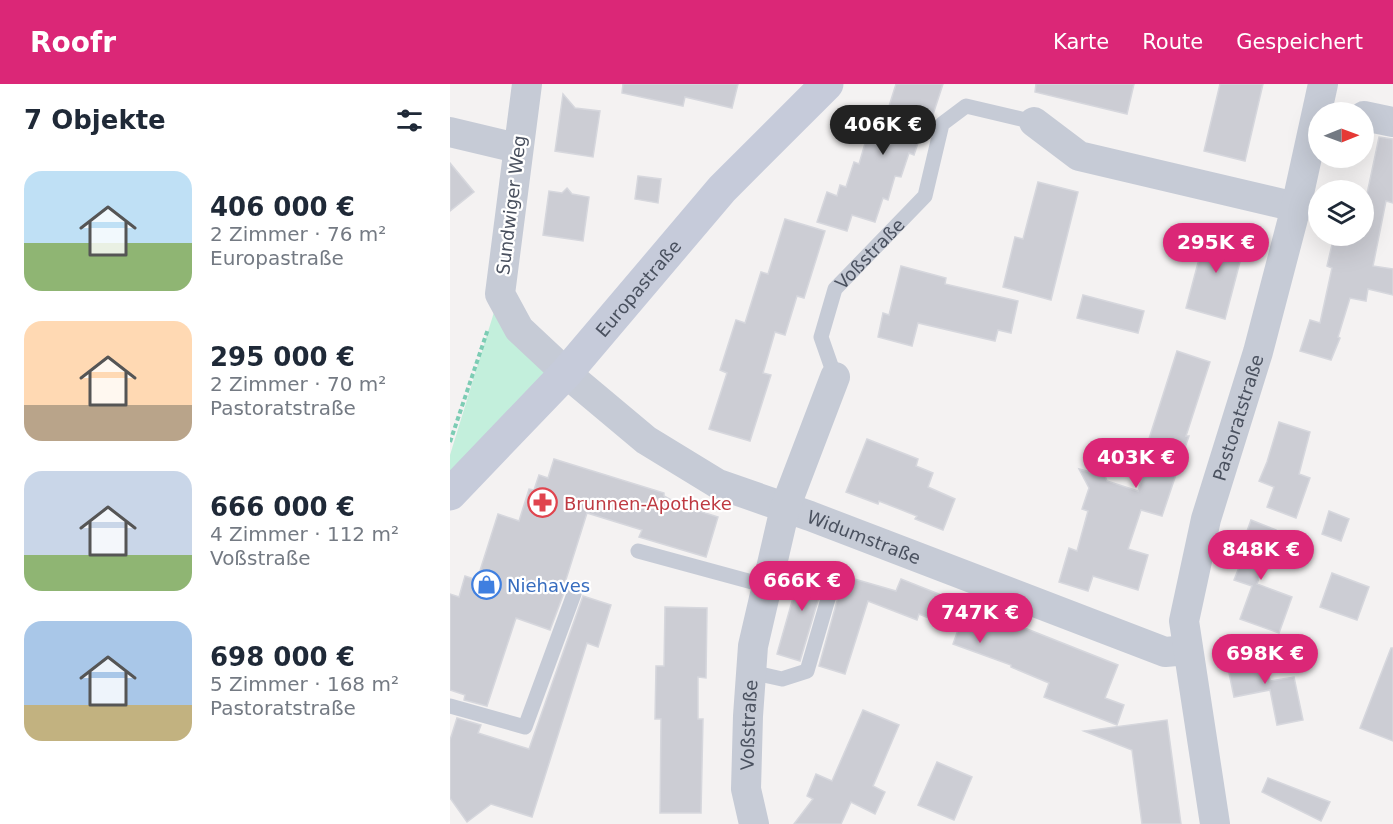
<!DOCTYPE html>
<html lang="de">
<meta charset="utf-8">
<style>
:root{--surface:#fff;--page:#f6f6f7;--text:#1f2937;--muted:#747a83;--accent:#db2777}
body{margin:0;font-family:"DejaVu Sans",sans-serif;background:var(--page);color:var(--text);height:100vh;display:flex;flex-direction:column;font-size:22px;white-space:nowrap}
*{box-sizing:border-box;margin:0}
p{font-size:20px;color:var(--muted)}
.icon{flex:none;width:33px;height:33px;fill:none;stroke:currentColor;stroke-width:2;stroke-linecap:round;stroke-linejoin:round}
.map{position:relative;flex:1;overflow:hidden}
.side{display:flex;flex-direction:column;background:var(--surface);width:450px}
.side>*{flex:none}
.needle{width:39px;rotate:89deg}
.tools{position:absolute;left:858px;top:18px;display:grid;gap:12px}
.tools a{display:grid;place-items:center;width:66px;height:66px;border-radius:50%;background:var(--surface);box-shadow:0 6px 24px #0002;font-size:30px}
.price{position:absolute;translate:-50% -51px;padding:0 14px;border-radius:21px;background:var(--accent);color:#fff;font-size:20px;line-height:39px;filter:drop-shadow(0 2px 3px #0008)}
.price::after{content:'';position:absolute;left:50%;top:36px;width:18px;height:14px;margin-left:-9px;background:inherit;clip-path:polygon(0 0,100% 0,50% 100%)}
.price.current{background:#222;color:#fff}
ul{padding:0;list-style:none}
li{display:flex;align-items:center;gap:18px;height:150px;padding:0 24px}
li span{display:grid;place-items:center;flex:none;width:168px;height:120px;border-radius:18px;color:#555}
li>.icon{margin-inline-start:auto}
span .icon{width:72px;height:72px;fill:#fffc;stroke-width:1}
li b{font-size:26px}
h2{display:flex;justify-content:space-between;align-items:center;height:72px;padding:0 24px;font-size:26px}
header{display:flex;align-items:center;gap:36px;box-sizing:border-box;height:84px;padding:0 30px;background:var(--accent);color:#fff}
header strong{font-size:28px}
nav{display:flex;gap:33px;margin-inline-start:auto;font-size:21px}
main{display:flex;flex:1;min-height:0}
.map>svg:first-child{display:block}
.green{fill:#c3efdc}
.building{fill:#cccdd4;stroke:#d6d7dd;stroke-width:1.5}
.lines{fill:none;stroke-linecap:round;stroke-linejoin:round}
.path{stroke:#7cccb4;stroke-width:4;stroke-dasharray:4.5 3;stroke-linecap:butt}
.lane{stroke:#c6cbd6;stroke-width:15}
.street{stroke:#c6cbd6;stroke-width:30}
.secondary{stroke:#c6cbda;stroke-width:33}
.labels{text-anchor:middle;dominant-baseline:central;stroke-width:4.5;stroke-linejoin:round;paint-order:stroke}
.street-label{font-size:18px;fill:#4a515f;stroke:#fff}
.health-label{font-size:18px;fill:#be3a42;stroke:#fff;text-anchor:start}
.shop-label{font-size:18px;fill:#366cbe;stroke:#fff;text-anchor:start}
</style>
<header>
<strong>Roofr</strong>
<nav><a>Karte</a><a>Route</a><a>Gespeichert</a></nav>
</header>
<main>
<section class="side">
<h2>7 Objekte<svg class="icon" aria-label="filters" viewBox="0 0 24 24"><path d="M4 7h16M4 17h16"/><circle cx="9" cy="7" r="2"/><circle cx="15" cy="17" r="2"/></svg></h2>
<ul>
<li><span style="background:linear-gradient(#bfe0f5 60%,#8fb573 0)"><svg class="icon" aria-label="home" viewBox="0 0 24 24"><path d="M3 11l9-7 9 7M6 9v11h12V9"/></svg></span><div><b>406 000 €</b><p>2 Zimmer · 76 m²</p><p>Europastraße</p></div></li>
<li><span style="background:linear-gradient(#ffd9b3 70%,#b9a48a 0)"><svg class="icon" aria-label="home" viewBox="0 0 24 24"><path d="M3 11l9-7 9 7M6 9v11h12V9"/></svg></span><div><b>295 000 €</b><p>2 Zimmer · 70 m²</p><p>Pastoratstraße</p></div></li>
<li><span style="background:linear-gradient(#c9d6e8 70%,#8fb573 0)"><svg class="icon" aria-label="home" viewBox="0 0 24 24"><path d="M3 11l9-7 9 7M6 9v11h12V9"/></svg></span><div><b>666 000 €</b><p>4 Zimmer · 112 m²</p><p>Voßstraße</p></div></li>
<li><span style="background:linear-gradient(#a9c7e8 70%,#c2b280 0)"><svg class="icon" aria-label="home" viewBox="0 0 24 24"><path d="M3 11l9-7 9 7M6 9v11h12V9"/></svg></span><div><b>698 000 €</b><p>5 Zimmer · 168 m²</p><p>Pastoratstraße</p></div></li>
</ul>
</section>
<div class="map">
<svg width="943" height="740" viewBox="0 0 943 740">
<rect width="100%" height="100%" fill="#f4f2f2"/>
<!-- green -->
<polygon class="green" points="45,225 104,290 0,398 0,371"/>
<!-- building -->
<g class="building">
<polygon points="173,0 288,0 282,24 235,13 233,22 172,9"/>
<polygon points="446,0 493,0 477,49 472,47 464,71 459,69 451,93 445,92 438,116 433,114 425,138 402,131 397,147 367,138 377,108 387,112 390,101 396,103 404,78 409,80 416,56 422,58 429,34 435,35"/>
<polygon points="586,0 684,0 677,30 585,8"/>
<polygon points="770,0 813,0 795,77 754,67"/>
<polygon points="113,10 125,24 150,27 143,73 105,67"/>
<polygon points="929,53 943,55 943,119 936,117 923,182 943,185 943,211 918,205 916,217 900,214 888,253 890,254 881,276 850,267 860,236 870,239 882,184 877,182 884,152 914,152 914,124"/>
<polygon points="0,79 24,108 0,127"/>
<polygon points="188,92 211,95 208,119 185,115"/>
<polygon points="588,98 628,108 601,216 553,203 565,153 573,155"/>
<polygon points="117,104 122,110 139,113 133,157 93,151 99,107 112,109"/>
<polygon points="335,135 375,147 354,214 347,212 335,251 325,248 313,289 321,291 300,357 259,345 277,289 270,286 286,236 295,239 311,188 318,190"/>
<polygon points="757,145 796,155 775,235 736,224"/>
<polygon points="451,182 496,194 495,200 568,217 561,249 548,246 545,257 468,239 462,262 428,253 433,229 439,231"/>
<polygon points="633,211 694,227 688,249 627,234"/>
<polygon points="727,267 760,278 736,352 739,352 712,432 691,426 678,465 698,471 688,506 643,492 638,507 609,498 619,464 627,467 638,427 632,425 639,404 629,385 655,392 657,397 688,407 703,359 698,358"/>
<polygon points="829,338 860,348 849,390 860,394 846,434 817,423 824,403 809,397 817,378"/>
<polygon points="417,355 468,375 466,382 483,389 478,403 505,415 493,446 465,435 467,432 429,417 428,420 396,408"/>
<polygon points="104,375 214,409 214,412 230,421 268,433 256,473 189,453 192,446 137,429 113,505 115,506 100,546 66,534 37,622 14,616 15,611 0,606 0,510 9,513 15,492 27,496 48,430 69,437 79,405 84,406 89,391 98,394"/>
<polygon points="879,427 899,435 891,457 872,450"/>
<polygon points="801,436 826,446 807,500 842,513 829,549 790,535 802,502 784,496 797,463 792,461"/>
<polygon points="353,479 377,486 350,577 327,570"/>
<polygon points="882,489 919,503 907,536 870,523"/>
<polygon points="394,492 446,507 451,495 668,581 655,614 674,621 667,641 594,613 599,599 561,583 561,581 503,560 508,546 469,530 467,536 418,517 395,590 369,582"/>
<polygon points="133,512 161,521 148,563 137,559 82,733 41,720 17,738 0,714 0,656 7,634 31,641 28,649 79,665"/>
<polygon points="215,523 257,524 256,594 248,593 248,635 253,635 251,729 210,729 211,635 205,635 206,582 214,582"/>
<polygon points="813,563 820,597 844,593 853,636 827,641 820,606 784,613 777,579 794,576 792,567"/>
<polygon points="941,564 943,564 943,657 910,644"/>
<polygon points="413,626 449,641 423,702 435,708 425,730 401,718 391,740 344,740 363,715 357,712 366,690 382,697"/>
<polygon points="717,636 731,740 692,740 682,666 634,647"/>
<polygon points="487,678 522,693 504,736 468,721"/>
<polygon points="818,694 880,718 871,737 812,708"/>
</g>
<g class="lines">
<!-- path -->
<polyline class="path" points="0,358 38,245"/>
<!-- lane -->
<g class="lane">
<path id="s1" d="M385 293 371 253 385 205 475 112 492 40 516 22 584 38"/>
<polyline points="188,467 317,502"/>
<polyline points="301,588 332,595 357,587 385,491"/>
<polyline points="0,622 75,643 124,510"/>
</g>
<!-- street -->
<g class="street">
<path id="s2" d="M77 0 50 210 69 245 116 289 196 356 268 400 360 432 715 568 738 566"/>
<polyline points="914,32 943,38"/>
<polyline points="584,38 629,72 846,123"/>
<polyline points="0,48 67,64"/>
<path id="s3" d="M304 740 296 705 298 632 303 562 335 424 385 293"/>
<path id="s4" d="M765 740 734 537 756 435 808 268 846 123 873 0"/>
</g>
<!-- secondary -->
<path class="secondary" id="s5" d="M0 410 116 289 272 105 377 0"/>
</g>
<!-- icons -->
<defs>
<symbol id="pharmacy-ring" viewBox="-11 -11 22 22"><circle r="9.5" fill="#fff" stroke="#e0444e" stroke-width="1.5"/><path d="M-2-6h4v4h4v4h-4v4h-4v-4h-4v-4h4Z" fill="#e0444e"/></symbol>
<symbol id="shop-ring" viewBox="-11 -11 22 22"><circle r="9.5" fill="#fff" stroke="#3f7fe0" stroke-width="1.5"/><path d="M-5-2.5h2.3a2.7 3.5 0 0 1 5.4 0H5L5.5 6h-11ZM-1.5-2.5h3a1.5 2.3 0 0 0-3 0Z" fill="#3f7fe0"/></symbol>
</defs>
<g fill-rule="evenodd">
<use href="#pharmacy-ring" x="76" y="402" width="33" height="33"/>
<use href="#shop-ring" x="20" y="484" width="33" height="33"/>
</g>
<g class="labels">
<!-- street labels -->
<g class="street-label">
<text transform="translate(61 121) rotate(-83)">Sundwiger Weg</text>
<text stroke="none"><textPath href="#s1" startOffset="142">Voßstraße</textPath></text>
<text stroke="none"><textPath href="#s5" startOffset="279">Europastraße</textPath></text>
<text stroke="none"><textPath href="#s4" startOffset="416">Pastoratstraße</textPath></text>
<text stroke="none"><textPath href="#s2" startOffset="660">Widumstraße</textPath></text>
<text stroke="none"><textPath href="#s3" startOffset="100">Voßstraße</textPath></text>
</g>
<!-- health labels -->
<g class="health-label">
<text x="114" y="419">Brunnen-Apotheke</text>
</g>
<!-- shop labels -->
<g class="shop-label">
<text x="57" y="501">Niehaves</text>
</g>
</g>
</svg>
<div class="tools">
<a><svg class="needle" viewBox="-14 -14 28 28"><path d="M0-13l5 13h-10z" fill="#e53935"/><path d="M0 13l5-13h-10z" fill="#747a83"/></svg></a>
<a><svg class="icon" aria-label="layers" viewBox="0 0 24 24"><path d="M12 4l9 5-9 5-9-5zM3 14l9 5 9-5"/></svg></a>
</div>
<b class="price current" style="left:433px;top:72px">406K €</b>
<b class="price" style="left:766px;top:190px">295K €</b>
<b class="price" style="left:686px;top:405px">403K €</b>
<b class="price" style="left:811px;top:497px">848K €</b>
<b class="price" style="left:352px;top:528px">666K €</b>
<b class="price" style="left:530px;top:560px">747K €</b>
<b class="price" style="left:815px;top:601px">698K €</b>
</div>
</main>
